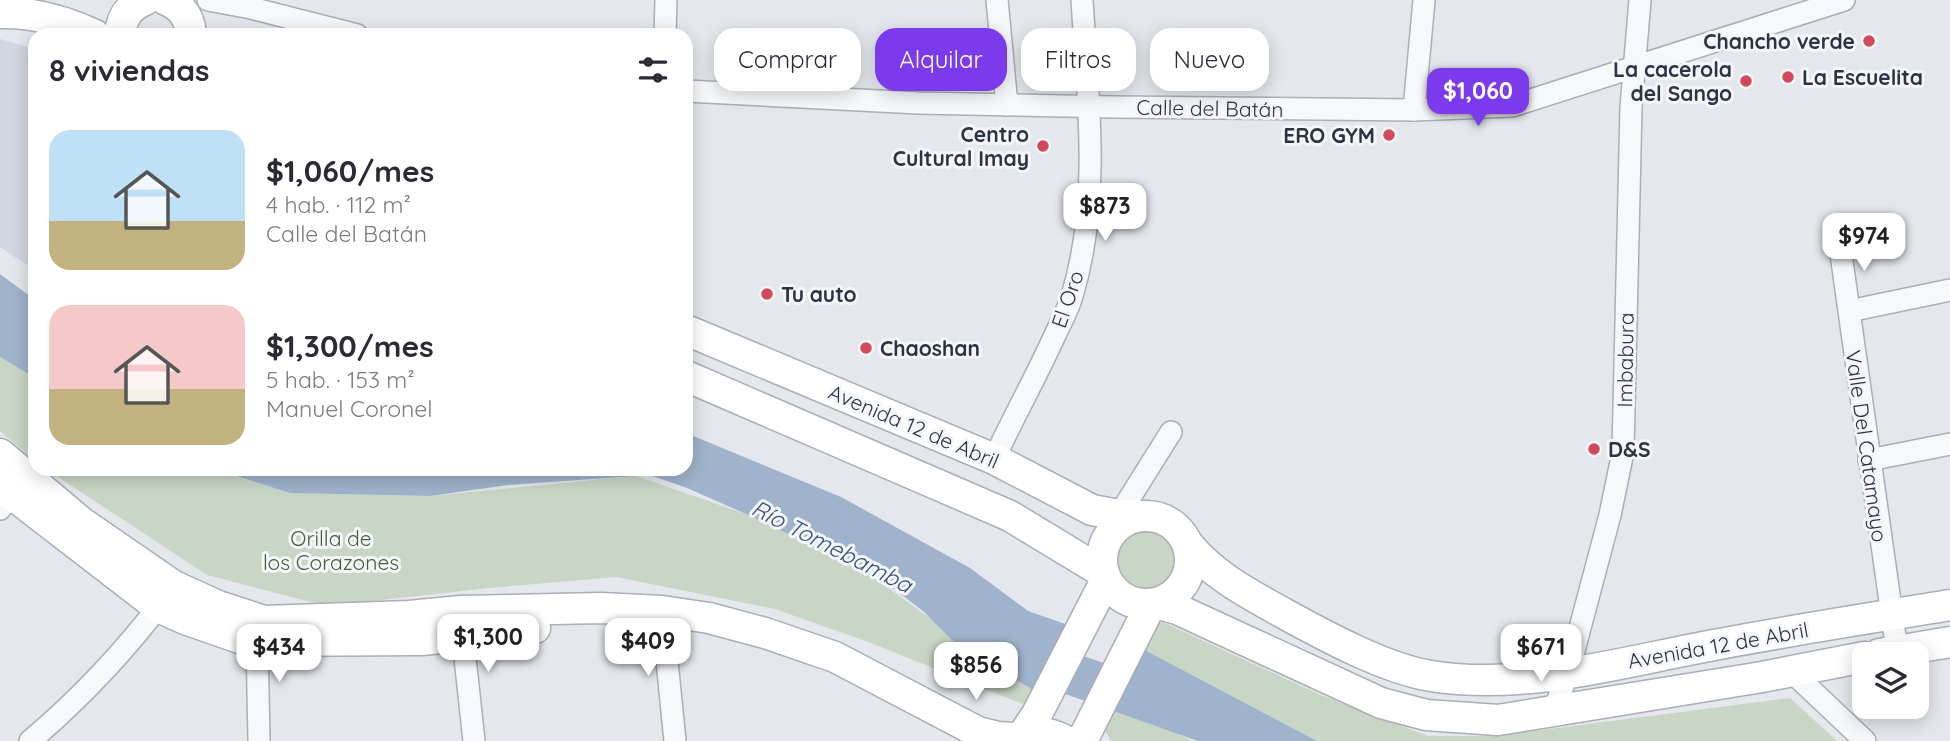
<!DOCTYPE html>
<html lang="es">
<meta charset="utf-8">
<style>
:root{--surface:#fff;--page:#f2f2f3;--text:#2b2b33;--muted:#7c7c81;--accent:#7c3aed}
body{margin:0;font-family:Quicksand,sans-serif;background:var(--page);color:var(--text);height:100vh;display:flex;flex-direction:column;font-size:26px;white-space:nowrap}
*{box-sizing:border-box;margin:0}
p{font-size:23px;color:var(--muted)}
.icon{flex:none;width:38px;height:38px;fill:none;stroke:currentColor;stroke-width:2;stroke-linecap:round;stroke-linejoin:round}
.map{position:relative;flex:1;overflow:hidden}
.drawer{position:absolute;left:28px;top:28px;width:665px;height:448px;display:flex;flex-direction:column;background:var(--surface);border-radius:21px;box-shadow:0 4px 18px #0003}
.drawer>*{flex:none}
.banner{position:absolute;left:714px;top:28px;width:665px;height:63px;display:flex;gap:14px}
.fabs{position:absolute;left:1852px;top:642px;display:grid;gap:14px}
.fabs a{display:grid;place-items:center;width:77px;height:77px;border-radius:14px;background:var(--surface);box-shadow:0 4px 18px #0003;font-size:35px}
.price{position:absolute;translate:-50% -60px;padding:0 16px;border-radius:14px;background:#fff;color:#222;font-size:23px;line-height:46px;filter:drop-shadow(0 2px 4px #0008)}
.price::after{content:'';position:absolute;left:50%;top:42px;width:21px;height:16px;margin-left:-10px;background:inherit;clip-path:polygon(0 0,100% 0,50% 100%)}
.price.active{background:var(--accent);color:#fff}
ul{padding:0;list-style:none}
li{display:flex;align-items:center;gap:21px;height:175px;padding:0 21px}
li span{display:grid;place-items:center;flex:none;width:196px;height:140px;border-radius:21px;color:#555}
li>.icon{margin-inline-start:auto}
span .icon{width:84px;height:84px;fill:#fffc;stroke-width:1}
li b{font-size:30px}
h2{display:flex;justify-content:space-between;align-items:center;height:84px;padding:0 21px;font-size:30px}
.chip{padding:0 24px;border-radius:21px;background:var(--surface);box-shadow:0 4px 18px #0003;font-size:24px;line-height:63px}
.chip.active{background:var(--accent);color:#fff}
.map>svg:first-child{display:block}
.built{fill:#d2d6de}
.green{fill:#c9d6c5}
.water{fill:#9fb4cc}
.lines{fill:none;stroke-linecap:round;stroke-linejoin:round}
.river{stroke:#9fb4cc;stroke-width:42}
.street-casing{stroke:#a9aeb7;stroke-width:24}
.secondary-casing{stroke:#a9aeb7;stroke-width:33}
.street{stroke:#f7f8fa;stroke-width:21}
.secondary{stroke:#fff;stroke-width:30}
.poi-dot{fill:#d1495b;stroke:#f4f6f9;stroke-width:2.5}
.labels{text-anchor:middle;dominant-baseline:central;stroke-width:6;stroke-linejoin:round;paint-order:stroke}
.poi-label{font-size:21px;font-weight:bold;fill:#2b3445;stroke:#f4f6f9;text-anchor:end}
.street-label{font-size:21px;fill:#2b3445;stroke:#f4f6f9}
.park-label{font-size:21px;fill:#3f6138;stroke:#f4f6f9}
.water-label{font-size:23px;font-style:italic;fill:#34527a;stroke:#f4f6f9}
</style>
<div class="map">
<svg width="1950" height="741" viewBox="0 0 1950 741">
<rect width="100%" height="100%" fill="#e4e7ec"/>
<!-- built -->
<polygon class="built" points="0,39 35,49 35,270 0,247"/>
<!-- green -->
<g class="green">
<polygon points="0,357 35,378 35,461 0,431"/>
<polygon points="46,469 210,469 290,493 430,496 636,476 746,514 862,569 934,621 958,646 1036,692 1030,707 871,643 775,609 616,577 489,588 326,606 207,575"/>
<circle cx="1146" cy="560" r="40"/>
<polygon points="1156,619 1323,696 1428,736 1494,736 1790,698 1837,741 1317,741 1141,648"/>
<polygon points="1110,699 1192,741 1111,741 1099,721"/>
</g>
<!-- water -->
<g class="water">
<polygon points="0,274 35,300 35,378 0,357"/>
<polygon points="686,433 841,497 970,568 1028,611 1074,627 1040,694 958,646 923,611 877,576 746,514 687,488 650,475 508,485 430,496 290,493 214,469 686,469"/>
<polygon points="1141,648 1317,741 1199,741 1110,699"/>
</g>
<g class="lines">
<!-- river -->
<polyline class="river" points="1021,656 1224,728 1250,741"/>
<defs>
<g id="street">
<polyline points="208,0 251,8 357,35"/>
<polyline points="997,0 1007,105"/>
<polyline points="665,35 666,0"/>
<polyline points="686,91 918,103 1113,107 1414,110 1512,106 1844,0"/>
<polyline points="1414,110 1424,0"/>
<polyline points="1839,240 1897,651"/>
<polyline points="1849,311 1950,290"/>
<path d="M994 459C1013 418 1036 377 1055 335 1061 322 1068 310 1072 296 1101 200 1088 98 1082 0"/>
<polyline points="1869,460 1950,444"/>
<polyline points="0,509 22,484"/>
<polyline points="1119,515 1171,432"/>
<polyline points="662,611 675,741"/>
<polyline points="461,621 474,741"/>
<polyline points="1791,671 1865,741"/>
<polyline points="1554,710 1568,673 1610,515 1623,452 1631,107 1640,0"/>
<path d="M30 741C81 698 125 651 165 598"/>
<polyline points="259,741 257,641 261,629"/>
</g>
<g id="secondary">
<path d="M166 0C182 6 190 18 191 35"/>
<path d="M0 13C33 12 65 21 95 35"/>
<path d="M120 35C121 18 129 6 145 0"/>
<polyline points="686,330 994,459 1092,510 1119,515 1143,516"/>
<polyline points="686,376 1010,516 1104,573"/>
<polyline points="0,454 81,522 174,586 218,606 264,621 409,616 461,611 601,608 662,611 709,618 765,633 835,657 978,732 998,737 1016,738"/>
<polyline points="0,485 158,607 185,619 248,641 422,640 535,628"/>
<circle cx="1146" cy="560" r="44"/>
<path d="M1187 543C1212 575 1249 594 1285 614 1325 636 1386 669 1431 676 1525 691 1622 662 1714 645 1793 630 1871 618 1950 605"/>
<polyline points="1156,603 1177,609 1381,703 1426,715 1498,720 1762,677 1864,657"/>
<polyline points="1879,654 1950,642"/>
<polyline points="1023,735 1037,714 1106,580"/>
<path d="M1012 741C1029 729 1048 731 1066 741"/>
<polyline points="1082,741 1151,604"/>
</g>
</defs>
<!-- street casing -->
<use href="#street" class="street-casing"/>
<!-- secondary casing -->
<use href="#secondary" class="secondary-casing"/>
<!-- street -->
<use href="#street" class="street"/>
<!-- secondary -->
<use href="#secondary" class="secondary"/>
</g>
<!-- markers -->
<g class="poi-dot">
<circle cx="1869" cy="41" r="7"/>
<circle cx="1788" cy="77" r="7"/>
<circle cx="1746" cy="81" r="7"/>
<circle cx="1389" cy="135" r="7"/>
<circle cx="1043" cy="146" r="7"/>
<circle cx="767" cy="294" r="7"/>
<circle cx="866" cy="348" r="7"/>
<circle cx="1594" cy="449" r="7"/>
</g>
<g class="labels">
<!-- poi labels -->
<g class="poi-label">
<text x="1855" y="41">Chancho verde</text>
<text x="1732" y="69">La cacerola<tspan x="1732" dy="24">del Sango</tspan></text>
<text x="1802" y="77" text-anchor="start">La Escuelita</text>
<text x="1029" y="134">Centro<tspan x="1029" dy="24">Cultural Imay</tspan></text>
<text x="1375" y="135">ERO GYM</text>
<text x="781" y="294" text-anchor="start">Tu auto</text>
<text x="880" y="348" text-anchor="start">Chaoshan</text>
<text x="1608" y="449" text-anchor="start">D&amp;S</text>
</g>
<!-- street labels -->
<g class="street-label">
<text transform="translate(1210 108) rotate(1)">Calle del Batán</text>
<text transform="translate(1067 299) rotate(-71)">El Oro</text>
<text transform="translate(1625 360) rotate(-89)">Imbabura</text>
<text transform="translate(914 426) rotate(23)">Avenida 12 de Abril</text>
<text transform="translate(1867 446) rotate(82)">Valle Del Catamayo</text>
<text transform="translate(1718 645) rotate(-10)">Avenida 12 de Abril</text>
</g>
<!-- park labels -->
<g class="park-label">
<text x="331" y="538">Orilla de<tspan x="331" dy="24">los Corazones</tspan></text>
</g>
<!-- water labels -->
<g class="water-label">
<text transform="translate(832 546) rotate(27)">Río Tomebamba</text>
</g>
</g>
</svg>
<div class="fabs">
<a><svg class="icon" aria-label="layers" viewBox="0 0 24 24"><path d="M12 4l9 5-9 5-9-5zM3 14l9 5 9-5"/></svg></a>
</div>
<b class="price active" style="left:1478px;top:128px">$1,060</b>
<b class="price" style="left:1105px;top:243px">$873</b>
<b class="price" style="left:1864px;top:273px">$974</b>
<b class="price" style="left:488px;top:674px">$1,300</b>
<b class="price" style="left:648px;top:678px">$409</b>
<b class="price" style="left:279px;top:684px">$434</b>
<b class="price" style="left:1541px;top:684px">$671</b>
<b class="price" style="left:976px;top:702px">$856</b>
<div class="banner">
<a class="chip">Comprar</a>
<a class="chip active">Alquilar</a>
<a class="chip">Filtros</a>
<a class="chip">Nuevo</a>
</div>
<section class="drawer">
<h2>8 viviendas<svg class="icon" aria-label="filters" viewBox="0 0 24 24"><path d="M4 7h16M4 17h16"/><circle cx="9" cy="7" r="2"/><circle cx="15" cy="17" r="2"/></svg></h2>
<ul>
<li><span style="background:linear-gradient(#bfe0f5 65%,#c2b280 0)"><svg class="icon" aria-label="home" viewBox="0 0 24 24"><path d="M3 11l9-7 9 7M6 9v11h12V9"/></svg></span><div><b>$1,060/mes</b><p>4 hab. · 112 m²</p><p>Calle del Batán</p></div></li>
<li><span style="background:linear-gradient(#f6c9c9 60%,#c2b280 0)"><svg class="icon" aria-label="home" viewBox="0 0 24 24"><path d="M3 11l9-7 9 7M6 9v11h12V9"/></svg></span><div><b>$1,300/mes</b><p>5 hab. · 153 m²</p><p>Manuel Coronel</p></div></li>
</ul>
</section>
</div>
